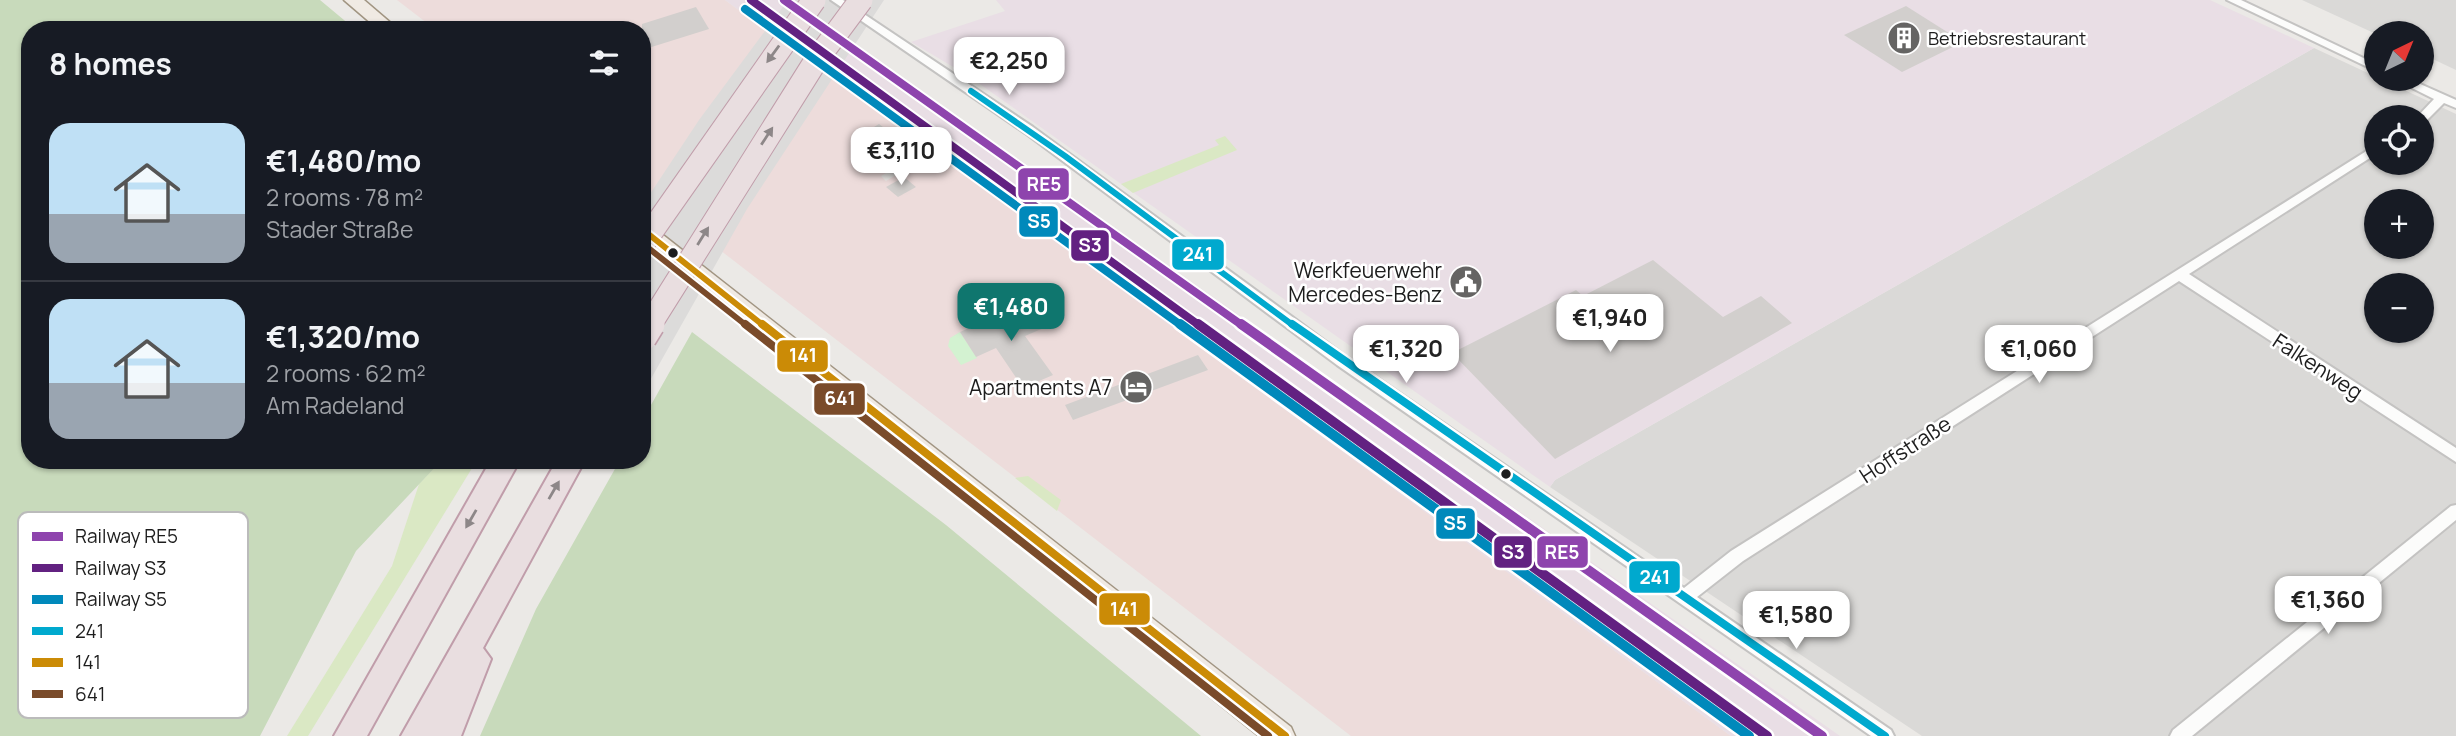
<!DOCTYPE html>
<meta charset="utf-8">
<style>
:root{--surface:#171b24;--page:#20242c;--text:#f1f3f6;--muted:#9ea1a6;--line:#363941;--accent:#0f766e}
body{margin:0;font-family:Manrope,sans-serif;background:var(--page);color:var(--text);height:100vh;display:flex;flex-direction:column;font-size:26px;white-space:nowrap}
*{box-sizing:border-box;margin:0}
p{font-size:23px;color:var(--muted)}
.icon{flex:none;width:38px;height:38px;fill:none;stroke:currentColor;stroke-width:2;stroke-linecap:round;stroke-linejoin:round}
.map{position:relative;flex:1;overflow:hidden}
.panel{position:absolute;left:21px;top:21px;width:630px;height:448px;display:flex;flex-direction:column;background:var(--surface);border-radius:28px;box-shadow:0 2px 5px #0004}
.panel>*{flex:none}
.needle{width:46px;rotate:43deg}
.fabs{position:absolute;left:2364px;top:21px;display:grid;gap:14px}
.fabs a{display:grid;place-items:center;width:70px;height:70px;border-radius:50%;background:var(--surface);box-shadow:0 2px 5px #0004;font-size:35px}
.price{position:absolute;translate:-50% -60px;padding:0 16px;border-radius:14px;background:#fff;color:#222;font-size:23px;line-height:46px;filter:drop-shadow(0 2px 4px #0008)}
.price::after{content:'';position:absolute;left:50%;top:42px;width:21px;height:16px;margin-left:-10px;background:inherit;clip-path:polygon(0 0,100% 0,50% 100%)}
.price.on{background:var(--accent);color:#fff}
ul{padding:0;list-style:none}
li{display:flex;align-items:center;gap:21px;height:175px;padding:0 28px}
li+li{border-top:2px solid var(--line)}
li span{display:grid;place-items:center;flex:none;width:196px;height:140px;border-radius:21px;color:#555}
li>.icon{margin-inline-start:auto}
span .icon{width:84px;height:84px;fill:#fffc;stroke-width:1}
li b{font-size:30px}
h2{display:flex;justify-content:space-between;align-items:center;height:84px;padding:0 28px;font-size:30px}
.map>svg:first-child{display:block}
.residential{fill:#dad9d7;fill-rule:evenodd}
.commercial{fill:#eddcdb}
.industrial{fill:#e9dee5}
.grass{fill:#dae8c4}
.forest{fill:#c8dabb}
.park{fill:#d3f2d1}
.pier{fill:#dcdbda}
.building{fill:#d2cfcd}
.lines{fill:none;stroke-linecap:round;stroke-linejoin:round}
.minor-casing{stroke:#c4c3c2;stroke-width:4}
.primary-casing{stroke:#a19582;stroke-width:3}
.motorway-casing{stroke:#c09daa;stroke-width:4}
.minor{fill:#fcfcfb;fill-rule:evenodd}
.primary{fill:#f0eae3;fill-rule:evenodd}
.motorway{fill:#e9dee0;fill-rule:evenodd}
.motorway-bridge-far1-casing{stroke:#c09daa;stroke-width:25;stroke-linecap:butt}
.motorway-bridge-casing{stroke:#c09daa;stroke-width:32;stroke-linecap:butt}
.motorway-bridge-far1{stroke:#e9dee0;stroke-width:23}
.motorway-bridge{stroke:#e9dee0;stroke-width:29}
.bus-1-far1-casing{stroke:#fff;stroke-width:10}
.bus-1-casing{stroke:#fff;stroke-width:13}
.bus-2-far1-casing{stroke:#fff;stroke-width:10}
.bus-2-casing{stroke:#fff;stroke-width:13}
.bus-3-far1-casing{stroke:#fff;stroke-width:10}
.bus-3-casing{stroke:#fff;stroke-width:13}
.bus-1-far1{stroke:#00a9ce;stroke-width:6}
.bus-1{stroke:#00a9ce;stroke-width:8}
.bus-2-far1{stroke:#cb8b06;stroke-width:6}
.bus-2{stroke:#cb8b06;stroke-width:8}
.bus-3-far1{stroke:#7a4b2a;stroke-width:6}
.bus-3{stroke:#7a4b2a;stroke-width:8}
.rail-1-far1-casing{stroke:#fff;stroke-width:12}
.rail-1-casing{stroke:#fff;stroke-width:15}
.rail-2-far1-casing{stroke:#fff;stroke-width:12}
.rail-2-casing{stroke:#fff;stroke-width:15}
.rail-3-far1-casing{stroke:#fff;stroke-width:12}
.rail-3-casing{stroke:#fff;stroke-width:15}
.rail-1-far1{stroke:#8e44ad;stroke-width:8}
.rail-1{stroke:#8e44ad;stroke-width:10}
.rail-2-far1{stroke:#622181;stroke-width:8}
.rail-2{stroke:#622181;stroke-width:10}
.rail-3-far1{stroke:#0089bb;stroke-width:8}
.rail-3{stroke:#0089bb;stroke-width:10}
.oneway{fill:#8d8788}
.bus-dot{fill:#1d1d1d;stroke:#fff;stroke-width:2.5}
.labels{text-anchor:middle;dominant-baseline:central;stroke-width:5;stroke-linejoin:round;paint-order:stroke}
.far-poi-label{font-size:18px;fill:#1d1d1d;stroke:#fff;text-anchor:start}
.poi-label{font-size:21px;fill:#1d1d1d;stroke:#fff;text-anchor:end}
.street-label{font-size:21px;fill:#1d1d1d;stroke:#fff}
.key{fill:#fff;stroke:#bbb;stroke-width:2}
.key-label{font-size:19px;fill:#1d1d1d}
.line-badge{stroke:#fff;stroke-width:2.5}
.badge-label{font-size:19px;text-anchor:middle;font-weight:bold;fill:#fff}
</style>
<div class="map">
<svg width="2456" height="736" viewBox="0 0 2456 736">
<rect width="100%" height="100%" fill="#ebe9e6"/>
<!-- residential -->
<g class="residential">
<polygon points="2302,0 2456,0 2456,70 2422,54 2422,33 2376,34"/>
<path d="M2314 48 2456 114V736H1922L1550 487 1555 480ZM2376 117H2422V163H2376ZM2376 201H2422V247H2376ZM2376 285H2422V331H2376Z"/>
</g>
<!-- commercial -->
<polygon class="commercial" points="397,0 725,0 929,148 881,176 886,181 934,152 1731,736 1351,736 642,190 642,30 436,30"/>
<!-- industrial -->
<g class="industrial">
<polygon points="725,0 795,0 1019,161 1840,736 1731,736"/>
<polygon points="996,0 2210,0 2314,48 1555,480 1550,487 967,75 911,42 1005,11"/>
</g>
<!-- grass -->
<g class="grass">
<polygon points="1225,136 1237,150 1133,193 1121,184 1219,145 1215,140"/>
<polygon points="442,460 477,460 308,736 287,736 392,566 419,484"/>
<polygon points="1028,476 1061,500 1057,511 1015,478"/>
</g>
<!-- forest -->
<g class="forest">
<polygon points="0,0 320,0 356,30 30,30 30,460 442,460 356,551 260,736 0,736"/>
<polygon points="692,332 946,525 1201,736 480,736 536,609 620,460 642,460 642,421"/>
</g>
<!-- park -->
<polygon class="park" points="960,332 977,358 961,365 948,346 950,338"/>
<!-- pier -->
<polygon class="pier" points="788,0 884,0 747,209 648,384 642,379 642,206 699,120"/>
<!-- building -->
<g class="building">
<polygon points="1906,6 1963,42 1902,72 1844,35"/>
<polygon points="696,7 709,29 642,50 642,24"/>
<polygon points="879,124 908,146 888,158 859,136"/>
<polygon points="904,177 916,187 898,197 886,187"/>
<polygon points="1653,260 1723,317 1761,296 1792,323 1555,459 1452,353 1576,290 1583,296"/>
<polygon points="1028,302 1046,327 1025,336 1053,375 1023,388 996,348 976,357 960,332"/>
<polygon points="1198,355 1208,370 1073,420 1065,405"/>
</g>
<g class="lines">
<defs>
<g id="minor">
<polygon points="831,0 843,0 1033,127 1347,357 1684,588 1731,551 2376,145 2376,154 2189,274 2456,448 2456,462 2179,281 1743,561 1697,597 1891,730 1894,736 1871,736 1337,365 1025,133"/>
<polygon points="2227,0 2241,0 2376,64 2376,71"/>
<polygon points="2394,79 2409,79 2456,100 2456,108 2444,103 2426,121 2422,122 2422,117 2417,117 2434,99"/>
<polygon points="2456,505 2456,520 2192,736 2170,736 2173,730 2451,506"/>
</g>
<g id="primary">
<polygon points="344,0 364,0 399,30 379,30"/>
<polygon points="642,222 649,224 1291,727 1295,736 1259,736 642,240"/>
</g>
<g id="motorway">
<polygon points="491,460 520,460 367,736 334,736"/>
<polygon points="557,460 585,460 483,648 491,659 461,736 401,736"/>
</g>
</defs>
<!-- minor casing -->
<use href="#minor" class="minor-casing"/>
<!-- primary casing -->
<use href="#primary" class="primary-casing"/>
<!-- motorway casing -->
<use href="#motorway" class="motorway-casing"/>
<!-- minor -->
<use href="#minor" class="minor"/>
<!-- primary -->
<use href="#primary" class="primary"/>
<!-- motorway -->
<use href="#motorway" class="motorway"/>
<defs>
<g id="motorway-bridge-far1">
<polyline points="642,245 814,0"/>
<polyline points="649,326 815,62 861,0"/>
</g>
<polyline id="motorway-bridge" points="642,337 650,324"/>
</defs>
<!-- motorway-bridge-far1 casing -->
<use href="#motorway-bridge-far1" class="motorway-bridge-far1-casing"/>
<!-- motorway-bridge casing -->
<use href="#motorway-bridge" class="motorway-bridge-casing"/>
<!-- motorway-bridge-far1 -->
<use href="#motorway-bridge-far1" class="motorway-bridge-far1"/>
<!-- motorway-bridge -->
<use href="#motorway-bridge" class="motorway-bridge"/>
<defs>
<polyline id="bus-1-far1" points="971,91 1065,156 1294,326"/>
<polyline id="bus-1" points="1292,324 1885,736"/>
<polyline id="bus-2-far1" points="642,229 764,326"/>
<polyline id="bus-2" points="762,324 1285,736"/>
<polyline id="bus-3-far1" points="642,243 747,326"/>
<polyline id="bus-3" points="745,324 1268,736"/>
</defs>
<!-- bus-1-far1 casing -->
<use href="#bus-1-far1" class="bus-1-far1-casing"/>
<!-- bus-1 casing -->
<use href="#bus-1" class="bus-1-casing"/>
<!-- bus-2-far1 casing -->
<use href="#bus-2-far1" class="bus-2-far1-casing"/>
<!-- bus-2 casing -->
<use href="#bus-2" class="bus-2-casing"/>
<!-- bus-3-far1 casing -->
<use href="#bus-3-far1" class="bus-3-far1-casing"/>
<!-- bus-3 casing -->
<use href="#bus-3" class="bus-3-casing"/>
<!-- bus-1-far1 -->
<use href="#bus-1-far1" class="bus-1-far1"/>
<!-- bus-1 -->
<use href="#bus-1" class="bus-1"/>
<!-- bus-2-far1 -->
<use href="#bus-2-far1" class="bus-2-far1"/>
<!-- bus-2 -->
<use href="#bus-2" class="bus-2"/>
<!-- bus-3-far1 -->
<use href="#bus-3-far1" class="bus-3-far1"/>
<!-- bus-3 -->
<use href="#bus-3" class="bus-3"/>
<defs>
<polyline id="rail-1-far1" points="784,0 1243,326"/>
<polyline id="rail-1" points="1241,324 1822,736"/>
<polyline id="rail-2-far1" points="751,0 1200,326"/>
<polyline id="rail-2" points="1198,324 1767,736"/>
<polyline id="rail-3-far1" points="745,9 1182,326"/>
<polyline id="rail-3" points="1180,324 1749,736"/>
</defs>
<!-- rail-1-far1 casing -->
<use href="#rail-1-far1" class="rail-1-far1-casing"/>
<!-- rail-1 casing -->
<use href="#rail-1" class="rail-1-casing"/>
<!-- rail-2-far1 casing -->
<use href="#rail-2-far1" class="rail-2-far1-casing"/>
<!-- rail-2 casing -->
<use href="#rail-2" class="rail-2-casing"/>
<!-- rail-3-far1 casing -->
<use href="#rail-3-far1" class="rail-3-far1-casing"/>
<!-- rail-3 casing -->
<use href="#rail-3" class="rail-3-casing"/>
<!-- rail-1-far1 -->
<use href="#rail-1-far1" class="rail-1-far1"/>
<!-- rail-1 -->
<use href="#rail-1" class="rail-1"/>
<!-- rail-2-far1 -->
<use href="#rail-2-far1" class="rail-2-far1"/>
<!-- rail-2 -->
<use href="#rail-2" class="rail-2"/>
<!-- rail-3-far1 -->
<use href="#rail-3-far1" class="rail-3-far1"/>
<!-- rail-3 -->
<use href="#rail-3" class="rail-3"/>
</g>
<!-- one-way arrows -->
<defs><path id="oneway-solid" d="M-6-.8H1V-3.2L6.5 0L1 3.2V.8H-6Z" transform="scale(1.75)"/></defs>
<g class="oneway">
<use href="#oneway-solid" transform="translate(773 54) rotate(126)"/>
<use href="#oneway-solid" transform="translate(767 136) rotate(-57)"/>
<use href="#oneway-solid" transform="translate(703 236) rotate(-58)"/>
<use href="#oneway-solid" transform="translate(554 490) rotate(-60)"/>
<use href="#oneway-solid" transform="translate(471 519) rotate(120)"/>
</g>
<!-- icons -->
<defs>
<symbol id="building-disc" viewBox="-11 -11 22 22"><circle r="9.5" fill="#656463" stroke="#fff"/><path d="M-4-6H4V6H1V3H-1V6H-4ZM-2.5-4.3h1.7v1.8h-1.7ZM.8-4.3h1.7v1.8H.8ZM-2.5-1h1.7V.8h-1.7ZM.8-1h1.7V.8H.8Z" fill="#fff"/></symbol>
<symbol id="civic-disc" viewBox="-11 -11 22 22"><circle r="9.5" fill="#656463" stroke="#fff"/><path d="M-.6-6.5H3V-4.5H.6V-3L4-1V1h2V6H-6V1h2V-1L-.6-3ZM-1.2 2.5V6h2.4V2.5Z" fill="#fff"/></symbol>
<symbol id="hotel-disc" viewBox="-11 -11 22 22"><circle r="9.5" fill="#656463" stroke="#fff"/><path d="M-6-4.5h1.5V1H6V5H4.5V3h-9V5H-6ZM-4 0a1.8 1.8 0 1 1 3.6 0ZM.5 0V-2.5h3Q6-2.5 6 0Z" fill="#fff"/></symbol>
</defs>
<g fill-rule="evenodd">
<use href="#building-disc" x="1885" y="19" width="38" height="38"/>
<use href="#civic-disc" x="1447" y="263" width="38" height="38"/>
<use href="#hotel-disc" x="1117" y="368" width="38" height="38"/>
</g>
<!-- markers -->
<g class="bus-dot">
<circle cx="673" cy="253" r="6"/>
<circle cx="1506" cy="474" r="6"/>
</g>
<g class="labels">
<!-- far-poi labels -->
<g class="far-poi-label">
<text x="1928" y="38">Betriebsrestaurant</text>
</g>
<!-- poi labels -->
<g class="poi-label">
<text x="1442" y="270">Werkfeuerwehr<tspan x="1442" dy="24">Mercedes-Benz</tspan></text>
<text x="1112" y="387">Apartments A7</text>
</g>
<!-- street labels -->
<g class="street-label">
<text transform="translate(2318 366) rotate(33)">Falkenweg</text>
<text transform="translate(1905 449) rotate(-33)">Hoffstraße</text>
</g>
</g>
<!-- legend -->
<rect x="18" y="512" width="230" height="206" rx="10" class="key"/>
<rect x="32" y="532" width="31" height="9" fill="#8e44ad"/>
<rect x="32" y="564" width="31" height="8" fill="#622181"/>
<rect x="32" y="595" width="31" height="9" fill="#0089bb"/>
<rect x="32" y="627" width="31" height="8" fill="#00a9ce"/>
<rect x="32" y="658" width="31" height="9" fill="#cb8b06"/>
<rect x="32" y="690" width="31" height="8" fill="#7a4b2a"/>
<g class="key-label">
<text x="75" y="543">Railway RE5</text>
<text x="75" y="575">Railway S3</text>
<text x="75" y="606">Railway S5</text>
<text x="75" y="638">241</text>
<text x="75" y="669">141</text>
<text x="75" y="701">641</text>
</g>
<g class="line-badge">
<rect x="1017" y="167" width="53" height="34" rx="7" fill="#8e44ad"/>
<rect x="1018" y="205" width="41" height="33" rx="7" fill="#0089bb"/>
<rect x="1070" y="229" width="40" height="33" rx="7" fill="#622181"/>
<rect x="1171" y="238" width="54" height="33" rx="7" fill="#00a9ce"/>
<rect x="776" y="339" width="53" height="34" rx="7" fill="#cb8b06"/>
<rect x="813" y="382" width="53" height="34" rx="7" fill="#7a4b2a"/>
<rect x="1435" y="507" width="41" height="33" rx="7" fill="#0089bb"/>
<rect x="1493" y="535" width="40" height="34" rx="7" fill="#622181"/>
<rect x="1536" y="535" width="53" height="34" rx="7" fill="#8e44ad"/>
<rect x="1628" y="560" width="53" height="34" rx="7" fill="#00a9ce"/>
<rect x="1098" y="592" width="53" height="34" rx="7" fill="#cb8b06"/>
</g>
<g class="badge-label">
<text x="1044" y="191">RE5</text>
<text x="1039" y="228">S5</text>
<text x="1090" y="252">S3</text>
<text x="1198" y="261">241</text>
<text x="803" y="362">141</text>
<text x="840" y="405">641</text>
<text x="1455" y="530">S5</text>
<text x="1513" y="559">S3</text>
<text x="1562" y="559">RE5</text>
<text x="1655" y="584">241</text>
<text x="1124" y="616">141</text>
</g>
</svg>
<div class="fabs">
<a><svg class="needle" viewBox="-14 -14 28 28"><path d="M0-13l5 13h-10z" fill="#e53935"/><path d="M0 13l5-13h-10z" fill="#9ea1a6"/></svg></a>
<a><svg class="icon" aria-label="locate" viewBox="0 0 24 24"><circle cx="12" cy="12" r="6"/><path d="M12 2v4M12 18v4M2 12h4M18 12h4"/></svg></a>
<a>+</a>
<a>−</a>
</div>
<b class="price" style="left:1009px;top:97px">€2,250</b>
<b class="price" style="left:901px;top:187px">€3,110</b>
<b class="price on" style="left:1011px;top:343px">€1,480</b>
<b class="price" style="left:1610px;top:354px">€1,940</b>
<b class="price" style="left:1406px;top:385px">€1,320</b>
<b class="price" style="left:2039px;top:385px">€1,060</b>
<b class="price" style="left:2328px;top:636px">€1,360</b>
<b class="price" style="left:1796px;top:651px">€1,580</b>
<section class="panel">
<h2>8 homes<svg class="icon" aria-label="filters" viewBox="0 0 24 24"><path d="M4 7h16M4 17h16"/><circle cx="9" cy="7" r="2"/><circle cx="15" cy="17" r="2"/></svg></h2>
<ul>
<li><span style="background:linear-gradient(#bfe0f5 65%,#9aa5b1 0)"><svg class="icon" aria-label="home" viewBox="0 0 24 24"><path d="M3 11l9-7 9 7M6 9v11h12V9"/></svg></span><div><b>€1,480/mo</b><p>2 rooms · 78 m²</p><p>Stader Straße</p></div></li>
<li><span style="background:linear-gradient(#bfe0f5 60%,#9aa5b1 0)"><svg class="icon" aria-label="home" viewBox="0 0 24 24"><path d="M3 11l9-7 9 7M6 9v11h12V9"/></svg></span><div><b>€1,320/mo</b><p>2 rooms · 62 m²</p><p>Am Radeland</p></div></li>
</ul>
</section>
</div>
